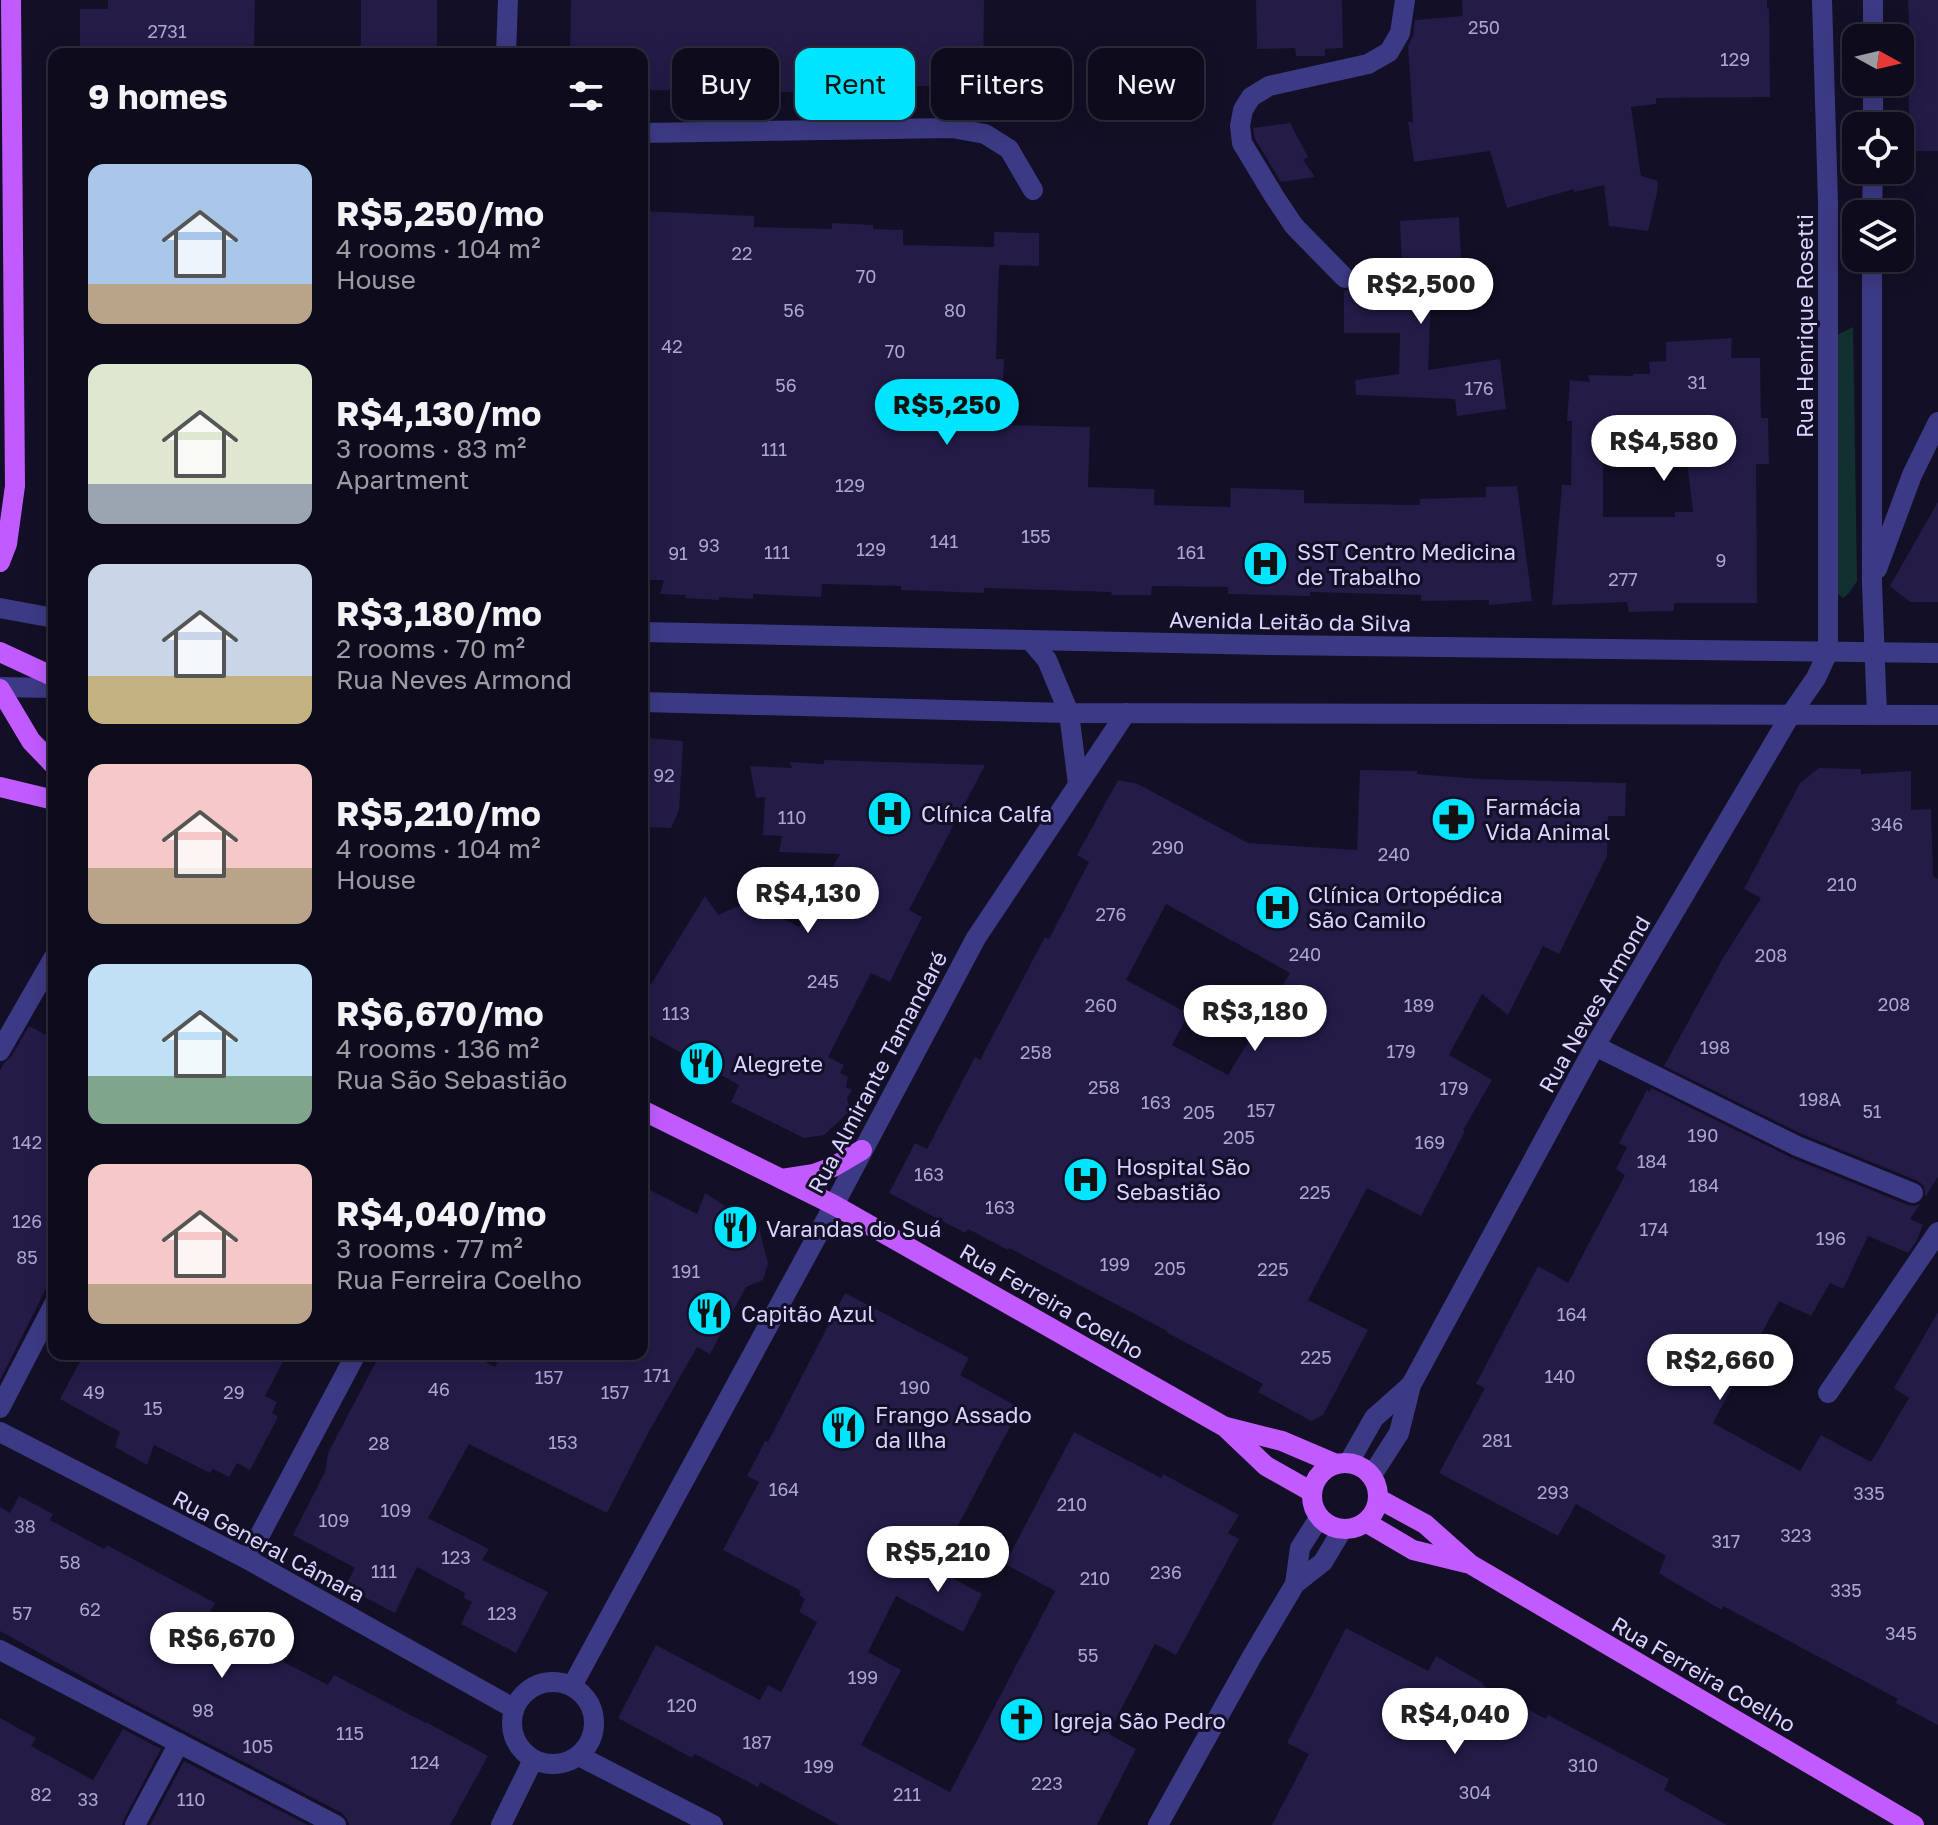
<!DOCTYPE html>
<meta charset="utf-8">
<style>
:root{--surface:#0e0b1c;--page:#1c1929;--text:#f1f3f6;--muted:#9b9ba3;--line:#2e2b3b;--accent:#00e5ff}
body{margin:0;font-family:"Golos Text",sans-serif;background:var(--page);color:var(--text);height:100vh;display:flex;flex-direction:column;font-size:30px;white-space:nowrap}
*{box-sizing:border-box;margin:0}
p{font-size:26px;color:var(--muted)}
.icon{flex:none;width:44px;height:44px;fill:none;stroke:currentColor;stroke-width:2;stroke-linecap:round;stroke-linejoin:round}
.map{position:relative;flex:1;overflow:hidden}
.panel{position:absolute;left:48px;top:48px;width:600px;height:1312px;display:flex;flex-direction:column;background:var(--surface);border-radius:16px;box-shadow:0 4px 20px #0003,0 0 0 2px var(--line)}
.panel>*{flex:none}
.top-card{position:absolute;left:672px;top:48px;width:760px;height:72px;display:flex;gap:16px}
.needle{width:52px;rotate:98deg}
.controls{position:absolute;left:1842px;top:24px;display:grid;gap:16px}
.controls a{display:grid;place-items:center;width:72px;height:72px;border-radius:16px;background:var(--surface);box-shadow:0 4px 20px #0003,0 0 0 2px var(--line);font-size:40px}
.price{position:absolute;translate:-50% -68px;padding:0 18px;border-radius:28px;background:#fff;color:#222;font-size:26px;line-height:52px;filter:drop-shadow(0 2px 4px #0008)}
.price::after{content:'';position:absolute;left:50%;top:48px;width:24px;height:18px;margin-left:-12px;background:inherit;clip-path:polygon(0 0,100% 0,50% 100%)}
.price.active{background:var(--accent);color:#111}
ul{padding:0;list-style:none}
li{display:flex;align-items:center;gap:24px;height:200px;padding:0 40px}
li span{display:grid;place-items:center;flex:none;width:224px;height:160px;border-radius:16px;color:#555}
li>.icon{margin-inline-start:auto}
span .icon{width:96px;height:96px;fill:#fffc;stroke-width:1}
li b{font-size:34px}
h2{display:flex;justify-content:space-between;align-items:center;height:96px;padding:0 40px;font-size:34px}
.chip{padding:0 28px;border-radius:16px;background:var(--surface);box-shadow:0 4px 20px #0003,0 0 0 2px var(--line);font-size:28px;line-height:72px}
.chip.active{background:var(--accent);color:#111}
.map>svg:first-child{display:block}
.green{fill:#12302f}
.building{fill:#241b47;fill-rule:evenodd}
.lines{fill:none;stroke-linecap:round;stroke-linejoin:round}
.minor{stroke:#3d3a85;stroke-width:20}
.major{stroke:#c25bff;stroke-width:20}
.labels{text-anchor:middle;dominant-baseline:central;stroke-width:6;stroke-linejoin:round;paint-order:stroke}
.number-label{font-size:18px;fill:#aca6d1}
.street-label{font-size:22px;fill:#d9d4ff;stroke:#130f26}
.poi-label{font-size:22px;fill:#d9d4ff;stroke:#130f26;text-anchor:start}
</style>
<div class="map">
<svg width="1938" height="1825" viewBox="0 0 1938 1825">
<rect width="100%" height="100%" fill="#130f26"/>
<!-- green -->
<polygon class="green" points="1853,327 1857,581 1849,593 1843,598 1834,591 1833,337"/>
<!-- building -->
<g class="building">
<polygon points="108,0 255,0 254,54 80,54 80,9 108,9"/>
<rect x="361" y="0" width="76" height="54"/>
<polygon points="571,0 984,0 983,86 854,86 854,60 800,75 797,92 642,90 642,54 570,54"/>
<polygon points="1256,0 1342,0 1343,48 1325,49 1325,56 1296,56 1295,48 1257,49"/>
<polygon points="1462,0 1767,0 1767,8 1769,9 1770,97 1656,98 1656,104 1631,107 1641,176 1658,181 1657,193 1648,231 1609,226 1604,185 1574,192 1574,189 1507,208 1490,151 1414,162 1408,122 1413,122 1408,46 1413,36 1415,20 1463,16"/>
<polygon points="1908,0 1938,0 1938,151 1910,151 1908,71 1911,71"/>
<polygon points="1290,123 1308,157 1303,160 1315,177 1281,182 1255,139 1253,128"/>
<polygon points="642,211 754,216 754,227 832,229 832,223 873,225 873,229 903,230 903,245 994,247 994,232 1039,233 1039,266 999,265 996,359 1004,359 1001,425 1090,427 1088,487 1154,489 1154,505 1230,507 1231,488 1304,490 1304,503 1420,505 1420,499 1486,497 1486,487 1517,486 1532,601 1489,605 1489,600 1421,601 1421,595 1310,592 1310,596 1228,594 1228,587 1152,586 1151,595 1112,595 1111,592 984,588 984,593 901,590 901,586 822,584 821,597 753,594 753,599 719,597 719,600 685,598 686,595 660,594 664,580 642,580"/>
<polygon points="1459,217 1461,258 1445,259 1445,269 1432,270 1428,370 1500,359 1506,409 1457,416 1455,399 1356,395 1355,380 1399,374 1400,333 1344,333 1344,291 1353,288 1403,289 1400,221"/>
<path d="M1732 338 1731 358H1760L1761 418H1768L1769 464H1756L1757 603H1674V611L1629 612 1627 602 1552 605 1562 485H1571L1572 421H1567L1570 380 1590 382 1588 375 1633 376V374H1650L1649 362 1666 361V342ZM1603 441H1670V453H1686L1693 512H1675V517H1603Z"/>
<polygon points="1938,502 1938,602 1910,602 1890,586"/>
<polygon points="649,738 683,741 679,810 671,828 643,827"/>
<polygon points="824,760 985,765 909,910 922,917 890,982 871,973 828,1057 844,1065 840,1073 848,1077 846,1087 852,1090 847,1098 850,1111 824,1135 804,1138 731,1102 739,1085 642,1031 642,999 705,896 718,915 750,901 799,927 840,854 779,852 782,836 763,835 765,797 756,798 750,766 792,768 790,762 824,764"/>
<polygon points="1819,768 1861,769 1861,774 1911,771 1911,810 1931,809 1933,876 1938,879 1938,1177 1925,1197 1924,1186 1918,1181 1802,1134 1664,1066 1723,958 1761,898 1744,889 1800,783"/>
<path d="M1360 770 1417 771V774L1480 779 1626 783 1625 816H1608L1607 856 1559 954 1543 946 1508 1015 1482 994 1449 1055 1492 1080 1463 1130 1465 1131 1421 1216 1367 1188 1308 1300 1368 1330 1323 1415 1311 1421 1258 1392 1263 1384 1166 1332 1167 1331 1009 1248 1008 1250 968 1229 965 1233 889 1193 915 1143 927 1149 975 1057 980 1060 1045 937 1049 939 1089 862 1077 855 1118 780 1138 784 1248 843 1357 850ZM1166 904 1290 973 1228 1075 1172 1045 1189 1014 1126 980Z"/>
<polygon points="29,1026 54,1039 54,1273 0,1380 0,1071 4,1063 11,1057"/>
<polygon points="1651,1088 1792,1158 1908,1205 1916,1206 1921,1203 1910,1219 1923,1225 1916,1242 1908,1253 1868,1236 1843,1289 1830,1283 1811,1316 1779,1301 1713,1423 1800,1471 1821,1435 1871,1462 1909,1398 1894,1388 1938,1312 1938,1725 1896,1703 1898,1699 1723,1606 1722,1610 1670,1580 1659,1573 1666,1556 1576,1504 1558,1536 1439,1473 1485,1388 1476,1384 1538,1266 1568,1283 1625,1175 1616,1169 1627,1147 1619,1143 1647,1090 1650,1092"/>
<polygon points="642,1189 649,1193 650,1190 697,1214 705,1193 759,1228 768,1264 763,1280 746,1287 710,1354 697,1347 647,1435 607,1513 469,1444 428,1518 489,1549 482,1560 548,1592 516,1653 461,1624 472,1602 464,1598 465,1593 417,1567 395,1613 345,1587 355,1568 293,1535 325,1472 328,1453 380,1354 470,1354 495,1367 502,1354 642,1354"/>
<polygon points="845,1293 969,1358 960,1375 1020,1408 935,1569 982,1594 963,1632 896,1596 868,1652 901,1670 861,1745 950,1792 1055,1591 1005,1564 1074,1432 1161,1478 1163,1474 1239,1515 1228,1533 1239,1539 1176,1655 1155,1644 1117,1717 1109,1734 1136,1749 1097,1825 839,1825 760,1782 758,1787 695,1754 692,1758 618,1718 656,1645 760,1700 768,1685 781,1692 817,1622 799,1612 805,1599 799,1595 801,1591 723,1550 759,1482 747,1476 765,1441 768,1442"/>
<polygon points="84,1354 287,1354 265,1396 277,1402 272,1413 278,1417 250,1470 237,1463 229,1477 213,1469 210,1473 154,1445 147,1465 115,1447 120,1432 60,1399"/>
<polygon points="19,1496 53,1514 50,1520 104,1549 107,1545 215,1603 205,1621 273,1660 274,1657 328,1685 334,1675 426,1723 426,1722 488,1756 450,1825 349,1825 347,1819 342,1813 121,1698 0,1631 0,1507 10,1513"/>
<polygon points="1346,1628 1428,1671 1436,1656 1483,1683 1482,1685 1546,1719 1548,1715 1669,1779 1664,1790 1727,1825 1272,1825 1309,1754 1287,1743"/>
<polygon points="0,1718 36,1738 31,1746 93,1780 123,1729 161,1749 124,1819 122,1825 0,1825"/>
<polygon points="184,1761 308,1825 150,1825"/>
</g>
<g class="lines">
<!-- minor -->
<g class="minor">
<polyline points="1873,38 1873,0"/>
<polyline points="506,54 508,0"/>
<polyline points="1873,126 1873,82"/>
<polyline points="642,133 952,128 985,134 1009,149 1033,190"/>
<polyline points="1872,214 1873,170"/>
<polyline points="1872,258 1872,584 1877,715"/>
<polyline points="1345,278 1294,226 1274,196 1242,143 1240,126 1243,110 1251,97 1269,86 1368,64 1389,52 1400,33 1405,0"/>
<polyline points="1877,569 1912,475 1938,422"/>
<polyline points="0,608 54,618"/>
<polyline points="642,632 1269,645 1938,653"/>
<polyline points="1030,640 1047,660 1069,713 1078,784"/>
<polyline points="0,687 54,688"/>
<polyline points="642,702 1069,713 1938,715"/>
<polyline points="1595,1046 1797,1146 1913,1193"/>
<polyline points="0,1051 54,957"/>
<polyline points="1828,1393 1938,1232"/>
<polyline points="0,1408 54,1304"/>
<polyline points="0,1432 247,1559 513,1708"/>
<polyline points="1349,1462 1374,1418 1411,1385"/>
<polyline points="1372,1475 1399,1433 1411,1385 1595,1046 1791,714 1816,678 1828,652 1828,203 1822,0"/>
<polyline points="247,1559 356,1354"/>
<polyline points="1295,1584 1300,1548 1319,1518"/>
<polyline points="0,1650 336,1825"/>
<circle cx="553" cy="1723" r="41"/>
<polyline points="572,1686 834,1205 976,938 1126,713"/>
<polyline points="579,1756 713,1825"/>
<polyline points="135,1825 179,1743"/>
<polyline points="501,1825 533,1760"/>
<polyline points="1158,1825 1251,1658 1295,1584 1323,1562 1342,1530"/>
</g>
<!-- major -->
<g class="major">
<polyline points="0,562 7,544 15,486 11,0"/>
<polyline points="0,652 54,677"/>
<polyline points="0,689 31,741 54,765"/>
<polyline points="0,787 54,800"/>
<polyline points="642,1110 834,1205 1225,1427 1266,1466 1312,1492"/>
<polyline points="782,1179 814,1174 833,1167 862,1150"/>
<polyline points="1226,1427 1282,1441 1336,1464"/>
<circle cx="1345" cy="1496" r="33"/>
<polyline points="1379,1499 1425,1524 1470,1564 1914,1825"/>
<polyline points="1367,1523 1413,1550 1466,1563"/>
</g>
</g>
<!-- icons -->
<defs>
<symbol id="hospital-disc" viewBox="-11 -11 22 22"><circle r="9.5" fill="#00e5ff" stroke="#130f26"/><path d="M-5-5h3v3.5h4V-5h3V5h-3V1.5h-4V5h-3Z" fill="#111"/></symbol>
<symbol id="pharmacy-disc" viewBox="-11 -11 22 22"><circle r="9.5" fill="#00e5ff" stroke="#130f26"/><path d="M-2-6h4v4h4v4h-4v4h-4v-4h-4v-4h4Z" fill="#111"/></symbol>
<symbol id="restaurant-disc" viewBox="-11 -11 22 22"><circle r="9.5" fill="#00e5ff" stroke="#130f26"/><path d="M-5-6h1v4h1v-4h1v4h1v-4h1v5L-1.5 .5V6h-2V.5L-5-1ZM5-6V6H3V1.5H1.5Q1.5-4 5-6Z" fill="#111"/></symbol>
<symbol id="church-disc" viewBox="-11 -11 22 22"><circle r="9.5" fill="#00e5ff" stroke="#130f26"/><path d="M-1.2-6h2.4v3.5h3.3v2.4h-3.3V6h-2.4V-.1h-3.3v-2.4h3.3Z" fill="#111"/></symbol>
</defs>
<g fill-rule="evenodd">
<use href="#hospital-disc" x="1240" y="538" width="51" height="51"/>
<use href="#hospital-disc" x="864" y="788" width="51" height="51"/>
<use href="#pharmacy-disc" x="1428" y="794" width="51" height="51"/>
<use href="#hospital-disc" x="1252" y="882" width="51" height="51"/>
<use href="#restaurant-disc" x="676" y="1038" width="51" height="51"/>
<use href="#hospital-disc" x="1060" y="1154" width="51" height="51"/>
<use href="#restaurant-disc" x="710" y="1202" width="51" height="51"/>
<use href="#restaurant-disc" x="684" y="1288" width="51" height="51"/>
<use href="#restaurant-disc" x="818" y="1402" width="51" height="51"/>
<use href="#church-disc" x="996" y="1694" width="51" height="51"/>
</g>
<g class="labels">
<!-- number labels -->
<g class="number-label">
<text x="1484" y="27">250</text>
<text x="167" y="31">2731</text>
<text x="1735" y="59">129</text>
<text x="742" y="253">22</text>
<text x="866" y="276">70</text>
<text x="794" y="310">56</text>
<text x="955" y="310">80</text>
<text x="672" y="346">42</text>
<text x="895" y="351">70</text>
<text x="1697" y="382">31</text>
<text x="786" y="385">56</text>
<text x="1479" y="388">176</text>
<text x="774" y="449">111</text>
<text x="850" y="485">129</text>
<text x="1036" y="536">155</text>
<text x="944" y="541">141</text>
<text x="709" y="545">93</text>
<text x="871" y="549">129</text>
<text x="777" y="552">111</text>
<text x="1191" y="552">161</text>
<text x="678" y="553">91</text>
<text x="1721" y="560">9</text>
<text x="1623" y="579">277</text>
<text x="664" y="775">92</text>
<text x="792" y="817">110</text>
<text x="1887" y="824">346</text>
<text x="1168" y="847">290</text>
<text x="1394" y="854">240</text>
<text x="1842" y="884">210</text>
<text x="1111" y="914">276</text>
<text x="1305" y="954">240</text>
<text x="1771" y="955">208</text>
<text x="823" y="981">245</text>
<text x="1894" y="1004">208</text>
<text x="1101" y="1005">260</text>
<text x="1419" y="1005">189</text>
<text x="676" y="1013">113</text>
<text x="1715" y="1047">198</text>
<text x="1401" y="1051">179</text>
<text x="1036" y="1052">258</text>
<text x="1104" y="1087">258</text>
<text x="1454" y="1088">179</text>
<text x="1820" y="1099">198A</text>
<text x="1156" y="1102">163</text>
<text x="1261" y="1110">157</text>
<text x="1872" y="1111">51</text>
<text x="1199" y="1112">205</text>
<text x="1703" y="1135">190</text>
<text x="1239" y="1137">205</text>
<text x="27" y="1142">142</text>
<text x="1430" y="1142">169</text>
<text x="1652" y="1161">184</text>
<text x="929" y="1174">163</text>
<text x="1704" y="1185">184</text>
<text x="1315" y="1192">225</text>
<text x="1000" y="1207">163</text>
<text x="27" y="1221">126</text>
<text x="1654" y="1229">174</text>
<text x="1831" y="1238">196</text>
<text x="27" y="1257">85</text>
<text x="1115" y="1264">199</text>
<text x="1170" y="1268">205</text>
<text x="1273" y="1269">225</text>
<text x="686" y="1271">191</text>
<text x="1572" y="1314">164</text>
<text x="1316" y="1357">225</text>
<text x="657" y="1375">171</text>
<text x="1560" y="1376">140</text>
<text x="549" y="1377">157</text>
<text x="915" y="1387">190</text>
<text x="439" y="1389">46</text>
<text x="94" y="1392">49</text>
<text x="234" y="1392">29</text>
<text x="615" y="1392">157</text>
<text x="153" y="1408">15</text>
<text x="1497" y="1440">281</text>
<text x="563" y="1442">153</text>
<text x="379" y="1443">28</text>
<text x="784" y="1489">164</text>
<text x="1553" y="1492">293</text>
<text x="1869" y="1493">335</text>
<text x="1072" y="1504">210</text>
<text x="396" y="1510">109</text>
<text x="334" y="1520">109</text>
<text x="25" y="1526">38</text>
<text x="1796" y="1535">323</text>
<text x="1726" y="1541">317</text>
<text x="456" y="1557">123</text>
<text x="70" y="1562">58</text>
<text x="384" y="1571">111</text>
<text x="1166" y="1572">236</text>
<text x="1095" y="1578">210</text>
<text x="1846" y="1590">335</text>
<text x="90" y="1609">62</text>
<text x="22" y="1613">57</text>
<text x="502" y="1613">123</text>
<text x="1901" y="1633">345</text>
<text x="1088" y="1655">55</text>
<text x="863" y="1677">199</text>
<text x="682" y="1705">120</text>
<text x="203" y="1710">98</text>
<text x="350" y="1733">115</text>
<text x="757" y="1742">187</text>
<text x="258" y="1746">105</text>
<text x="425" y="1762">124</text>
<text x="1583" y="1765">310</text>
<text x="819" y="1766">199</text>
<text x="1047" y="1783">223</text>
<text x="1475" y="1792">304</text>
<text x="41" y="1794">82</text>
<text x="907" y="1794">211</text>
<text x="88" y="1799">33</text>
<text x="191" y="1799">110</text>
</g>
<!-- street labels -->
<g class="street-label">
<text transform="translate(1804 326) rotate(-90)">Rua Henrique Rosetti</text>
<text transform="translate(1290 621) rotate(1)">Avenida Leitão da Silva</text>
<text transform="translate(1594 1004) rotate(-60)">Rua Neves Armond</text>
<text transform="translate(877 1072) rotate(-62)">Rua Almirante Tamandaré</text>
<text transform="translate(1052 1301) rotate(30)">Rua Ferreira Coelho</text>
<text transform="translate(269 1546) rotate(28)">Rua General Câmara</text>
<text transform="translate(1704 1674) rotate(30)">Rua Ferreira Coelho</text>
</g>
<!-- poi labels -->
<g class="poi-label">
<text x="1297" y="551">SST Centro Medicina<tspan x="1297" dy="25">de Trabalho</tspan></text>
<text x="1485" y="806">Farmácia<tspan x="1485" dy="25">Vida Animal</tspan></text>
<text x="921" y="813">Clínica Calfa</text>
<text x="1308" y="894">Clínica Ortopédica<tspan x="1308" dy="25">São Camilo</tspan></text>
<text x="733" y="1063">Alegrete</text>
<text x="1116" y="1166">Hospital São<tspan x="1116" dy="25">Sebastião</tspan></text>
<text x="766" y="1228">Varandas do Suá</text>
<text x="741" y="1313">Capitão Azul</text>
<text x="875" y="1414">Frango Assado<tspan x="875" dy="25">da Ilha</tspan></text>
<text x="1053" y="1720">Igreja São Pedro</text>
</g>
</g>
</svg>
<div class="controls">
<a><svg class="needle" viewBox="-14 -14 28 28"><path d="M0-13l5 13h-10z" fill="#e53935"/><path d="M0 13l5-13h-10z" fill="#9b9ba3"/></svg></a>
<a><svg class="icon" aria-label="locate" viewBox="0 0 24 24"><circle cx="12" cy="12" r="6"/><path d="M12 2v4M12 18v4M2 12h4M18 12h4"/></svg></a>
<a><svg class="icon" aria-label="layers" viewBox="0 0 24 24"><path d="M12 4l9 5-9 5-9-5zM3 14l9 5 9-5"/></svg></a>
</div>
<b class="price" style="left:1421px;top:326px">R$2,500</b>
<b class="price active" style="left:947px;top:447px">R$5,250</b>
<b class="price" style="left:1664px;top:483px">R$4,580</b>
<b class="price" style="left:808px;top:935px">R$4,130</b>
<b class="price" style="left:1255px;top:1053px">R$3,180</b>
<b class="price" style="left:1720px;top:1402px">R$2,660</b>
<b class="price" style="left:938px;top:1594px">R$5,210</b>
<b class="price" style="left:222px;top:1680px">R$6,670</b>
<b class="price" style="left:1455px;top:1756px">R$4,040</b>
<div class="top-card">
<a class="chip">Buy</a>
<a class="chip active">Rent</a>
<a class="chip">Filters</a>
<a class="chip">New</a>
</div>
<section class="panel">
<h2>9 homes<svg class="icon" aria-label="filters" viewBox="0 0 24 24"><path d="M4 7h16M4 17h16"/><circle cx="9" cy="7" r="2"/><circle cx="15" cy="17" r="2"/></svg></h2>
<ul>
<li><span style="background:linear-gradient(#a9c7e8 75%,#b9a48a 0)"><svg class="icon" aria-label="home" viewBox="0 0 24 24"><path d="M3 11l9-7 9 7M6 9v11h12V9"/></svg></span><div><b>R$5,250/mo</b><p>4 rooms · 104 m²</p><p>House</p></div></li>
<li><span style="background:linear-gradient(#dfe7d0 75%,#9aa5b1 0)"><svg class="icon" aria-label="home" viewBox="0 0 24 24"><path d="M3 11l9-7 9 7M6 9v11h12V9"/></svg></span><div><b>R$4,130/mo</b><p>3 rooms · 83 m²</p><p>Apartment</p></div></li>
<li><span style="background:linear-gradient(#c9d6e8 70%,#c2b280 0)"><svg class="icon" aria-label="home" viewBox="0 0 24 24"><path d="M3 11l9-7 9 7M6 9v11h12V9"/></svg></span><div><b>R$3,180/mo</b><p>2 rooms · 70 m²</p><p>Rua Neves Armond</p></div></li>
<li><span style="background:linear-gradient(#f6c9c9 65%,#b9a48a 0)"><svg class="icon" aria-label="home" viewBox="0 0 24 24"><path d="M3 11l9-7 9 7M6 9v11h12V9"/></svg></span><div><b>R$5,210/mo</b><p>4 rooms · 104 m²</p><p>House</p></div></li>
<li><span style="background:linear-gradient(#bfe0f5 70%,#7fa58c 0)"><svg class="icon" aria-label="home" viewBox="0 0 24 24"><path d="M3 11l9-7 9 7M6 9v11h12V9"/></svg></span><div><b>R$6,670/mo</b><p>4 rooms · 136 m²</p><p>Rua São Sebastião</p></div></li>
<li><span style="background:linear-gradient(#f6c9c9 75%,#b9a48a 0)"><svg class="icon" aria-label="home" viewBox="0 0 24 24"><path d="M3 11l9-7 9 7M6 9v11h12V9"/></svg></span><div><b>R$4,040/mo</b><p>3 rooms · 77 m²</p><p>Rua Ferreira Coelho</p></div></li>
</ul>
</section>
</div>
